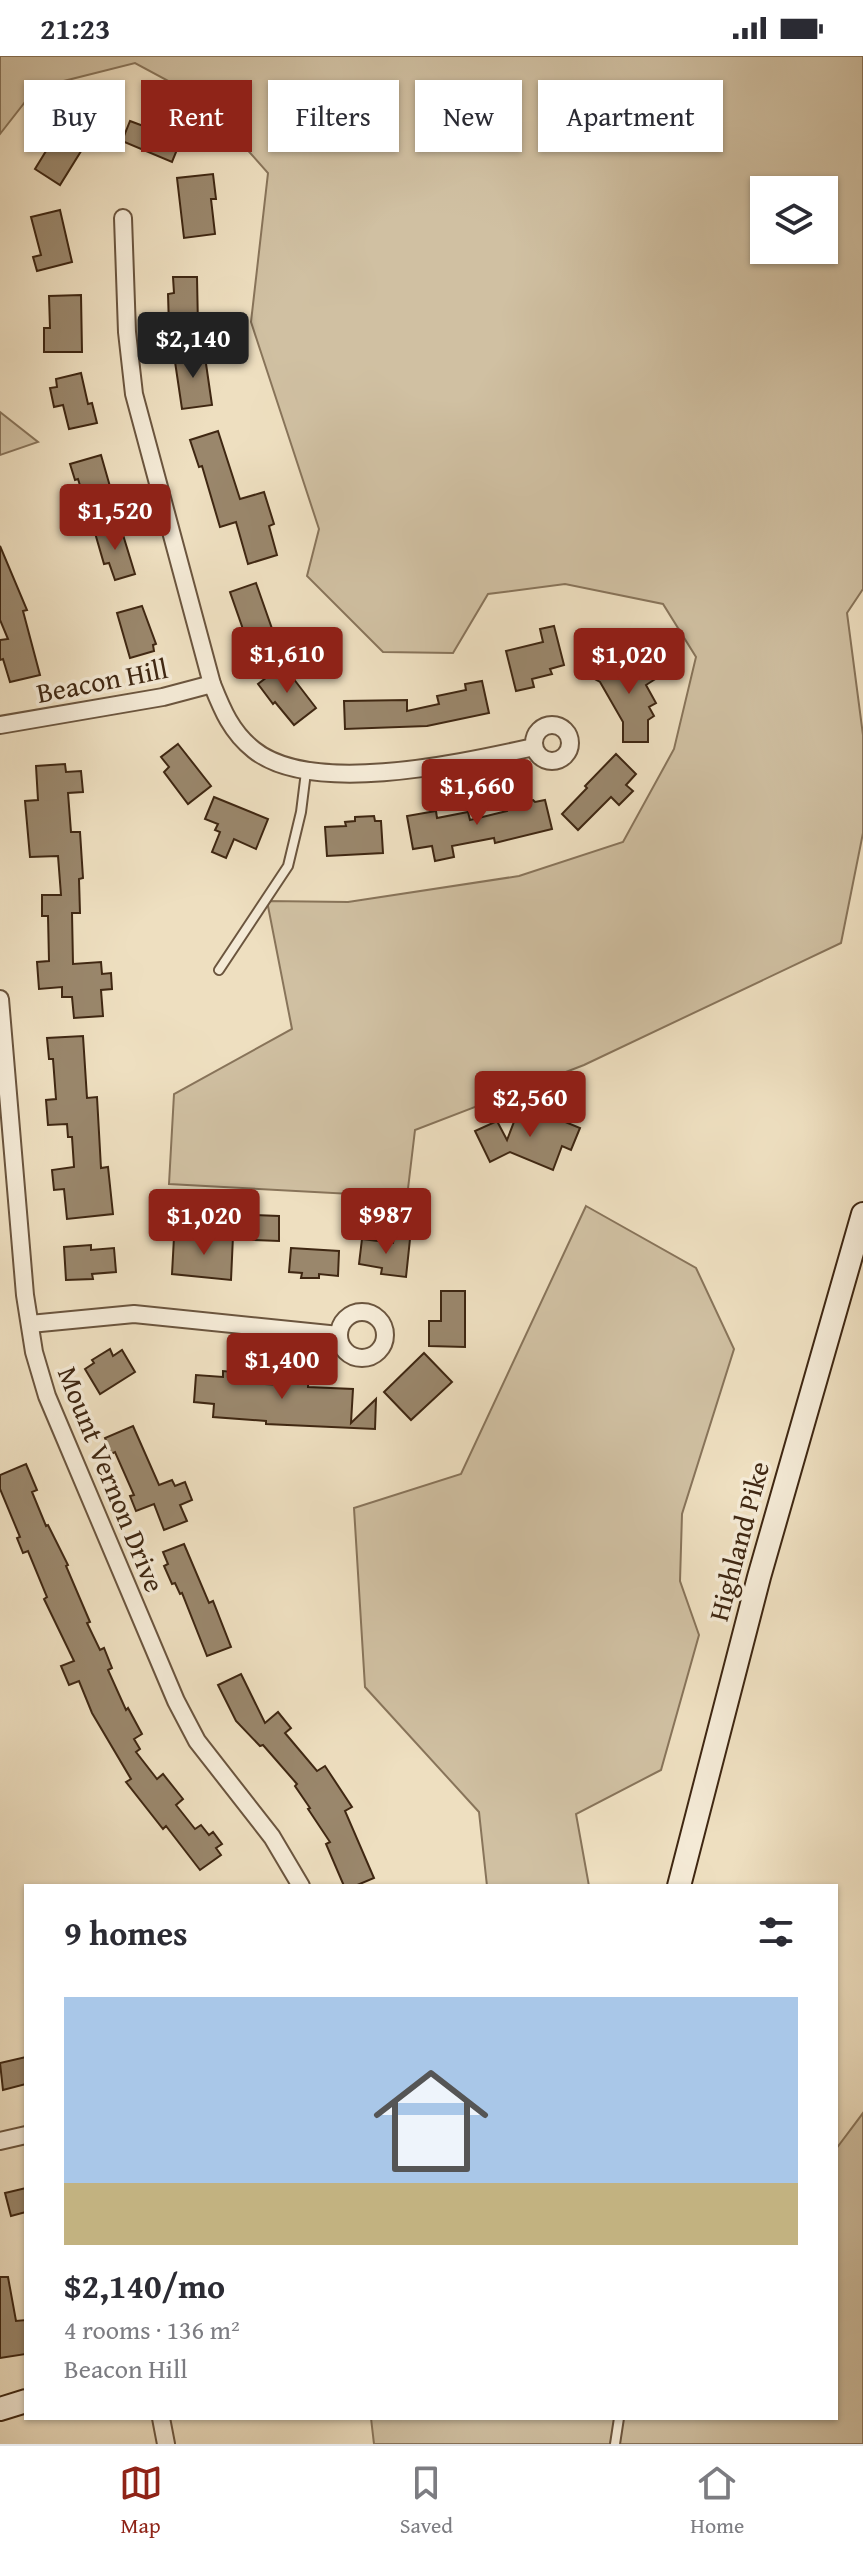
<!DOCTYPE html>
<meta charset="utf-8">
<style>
:root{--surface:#fff;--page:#f2f2f3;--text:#2b2b33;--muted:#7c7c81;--line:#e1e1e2;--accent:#8f2418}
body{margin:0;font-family:"Gentium Book Plus",serif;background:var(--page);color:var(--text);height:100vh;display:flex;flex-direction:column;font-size:30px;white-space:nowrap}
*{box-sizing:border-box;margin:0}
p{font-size:26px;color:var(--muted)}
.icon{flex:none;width:44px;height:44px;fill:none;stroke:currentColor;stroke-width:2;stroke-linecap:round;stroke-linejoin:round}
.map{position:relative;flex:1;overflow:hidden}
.panel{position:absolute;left:24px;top:1828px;width:814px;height:536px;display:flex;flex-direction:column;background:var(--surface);border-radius:0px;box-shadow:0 2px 6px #0004}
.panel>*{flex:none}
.guide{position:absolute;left:24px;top:24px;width:816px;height:72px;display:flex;gap:16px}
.tools{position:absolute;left:750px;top:120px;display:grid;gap:16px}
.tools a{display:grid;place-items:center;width:88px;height:88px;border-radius:0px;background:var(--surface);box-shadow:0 2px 6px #0004;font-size:40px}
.price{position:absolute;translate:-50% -68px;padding:0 18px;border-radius:8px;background:var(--accent);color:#fff;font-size:26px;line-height:52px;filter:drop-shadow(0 2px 4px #0008)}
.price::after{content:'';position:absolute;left:50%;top:48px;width:24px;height:18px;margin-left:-12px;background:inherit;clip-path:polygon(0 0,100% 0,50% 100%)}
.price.selected{background:#222;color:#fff}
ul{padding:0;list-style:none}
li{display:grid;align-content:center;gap:16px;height:424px;padding:0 40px}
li+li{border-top:2px solid var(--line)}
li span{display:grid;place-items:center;height:248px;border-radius:0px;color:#555}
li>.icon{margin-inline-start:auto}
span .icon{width:144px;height:144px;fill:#fffc;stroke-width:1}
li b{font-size:34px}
h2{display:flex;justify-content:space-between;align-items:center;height:96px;padding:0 40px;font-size:34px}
.tag{padding:0 28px;border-radius:0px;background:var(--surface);box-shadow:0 2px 6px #0004;font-size:28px;line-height:72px}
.tag.selected{background:var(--accent);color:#fff}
.status{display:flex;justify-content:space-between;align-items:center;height:56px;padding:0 40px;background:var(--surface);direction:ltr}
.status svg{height:22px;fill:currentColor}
.tabs{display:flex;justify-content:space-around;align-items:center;height:112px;border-top:2px solid var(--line);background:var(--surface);font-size:22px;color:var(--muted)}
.tabs a{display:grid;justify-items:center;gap:4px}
.tabs .selected{color:var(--accent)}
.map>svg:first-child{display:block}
.green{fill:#d0c0a2;stroke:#88745a;stroke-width:2;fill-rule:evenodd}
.building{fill:#9a876c;stroke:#3f2712;stroke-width:2}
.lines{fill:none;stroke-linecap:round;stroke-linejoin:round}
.service-casing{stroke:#6b553e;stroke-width:12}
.minor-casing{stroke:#6b553e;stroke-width:20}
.secondary-casing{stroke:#3f2712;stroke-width:26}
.service{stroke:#f4ead6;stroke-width:8}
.minor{stroke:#f4ead6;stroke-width:16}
.secondary{stroke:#f4ead6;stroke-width:22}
.labels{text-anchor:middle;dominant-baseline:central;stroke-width:7;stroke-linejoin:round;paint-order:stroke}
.street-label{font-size:28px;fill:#3f2712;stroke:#f4ead6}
</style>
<div class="status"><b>21:23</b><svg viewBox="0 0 49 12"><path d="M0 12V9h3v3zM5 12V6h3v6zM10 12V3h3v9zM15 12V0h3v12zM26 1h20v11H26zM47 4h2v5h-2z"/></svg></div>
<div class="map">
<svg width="863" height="2388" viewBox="0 0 863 2388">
<rect width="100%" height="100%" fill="#eedfc0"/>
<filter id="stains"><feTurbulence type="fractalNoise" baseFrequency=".0025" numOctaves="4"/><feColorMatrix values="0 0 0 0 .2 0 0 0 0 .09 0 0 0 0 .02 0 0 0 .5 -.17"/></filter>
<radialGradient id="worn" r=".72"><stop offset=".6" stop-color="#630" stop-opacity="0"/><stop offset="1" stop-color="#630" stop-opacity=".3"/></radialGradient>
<!-- green -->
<g class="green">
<path d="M0 0H863V533L847 557 863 679V777L841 887 584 1009 415 1074 407 1141 169 1128 174 1038 292 973 267 845 348 846 519 820 623 786 674 693 696 601 663 548 565 528 488 538 453 597 383 596 307 520 319 473 251 266 268 117 202 43 135 7 36 32 0 78ZM764 134H824V194H764Z"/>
<polygon points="0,356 38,386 0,399"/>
<polygon points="586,1150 696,1212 734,1293 682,1458 680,1525 699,1579 661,1714 576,1758 589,1830 487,1830 479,1756 365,1631 354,1452 461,1418"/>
<polygon points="863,2057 863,2388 374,2388 371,2362 836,2362 836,2093"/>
</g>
<!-- building -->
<g class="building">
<polygon points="65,64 91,79 60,129 35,113"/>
<polygon points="130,65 146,71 148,68 167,75 169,68 185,74 172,106 122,85"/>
<polygon points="213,118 216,143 211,143 215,178 184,182 177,122"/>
<polygon points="60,154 72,206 37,215 33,201 41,199 31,161"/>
<polygon points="173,221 197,221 198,271 169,271 168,238 174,237"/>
<polygon points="81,239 82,296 44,296 44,272 50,272 49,240"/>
<polygon points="204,294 212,349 182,353 174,299"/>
<polygon points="81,317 88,348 92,347 97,367 69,373 63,349 54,351 50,332 57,331 56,323"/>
<polygon points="218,375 240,443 264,436 274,468 269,470 277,499 248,508 236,466 220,471 202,410 199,411 190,384"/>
<polygon points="101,399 113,441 86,449 78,423 75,424 70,408"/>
<polygon points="120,469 135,518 115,524 109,507 104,508 95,477"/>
<polygon points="0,490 27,554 23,555 40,619 10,626 3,603 0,604 0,584 8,583 0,564"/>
<polygon points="256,527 277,587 251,596 230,536"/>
<polygon points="142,550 156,588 153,589 154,595 130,602 117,557"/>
<polygon points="554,570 564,609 550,613 552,618 532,623 534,631 516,635 506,595 543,586 540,573"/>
<polygon points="603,602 622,612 637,604 642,613 650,609 657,622 646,629 656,647 649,651 654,660 648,664 648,686 623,686 623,666 600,626 593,622"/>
<polygon points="283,609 316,652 294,669 275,646 273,648 258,628"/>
<polygon points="482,625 489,657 427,670 345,673 344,645 407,644 407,655 439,648 437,640 466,634 465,628"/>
<polygon points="178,688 211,730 188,748 164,716 169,711 161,701"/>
<polygon points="616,698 636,718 626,729 633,735 619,749 611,741 578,774 562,758 587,732 585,730"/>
<polygon points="65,708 66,716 81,715 83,736 68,737 71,776 80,776 83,822 79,823 80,857 72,857 73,908 101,906 102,918 111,917 112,933 101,934 103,960 74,962 72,941 62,941 62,931 39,933 37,906 49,905 48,860 42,860 42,839 61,839 58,800 30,801 25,745 38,744 36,710"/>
<polygon points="214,741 268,763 256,793 234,783 226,802 212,796 220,776 215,774 218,768 205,763"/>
<polygon points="533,744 535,746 545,744 552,773 495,787 494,782 452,790 454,801 435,805 432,790 413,793 407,760 436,755 437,762 468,756 470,764 507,755 506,750"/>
<polygon points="374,760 375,765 381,765 383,797 327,800 325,771 346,770 345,766 355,765 355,761"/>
<polygon points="83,980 87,1042 97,1041 101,1112 108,1111 113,1158 67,1163 64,1133 54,1134 52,1114 74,1111 72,1081 68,1081 67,1068 48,1069 46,1044 56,1043 53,1003 49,1003 47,982"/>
<polygon points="534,1053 580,1072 571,1094 562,1090 553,1114 510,1096 490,1106 475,1075 497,1065 507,1084 517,1058 530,1063"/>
<polygon points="253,1159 279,1160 279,1185 253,1184"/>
<polygon points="199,1179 233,1180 231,1224 172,1218 174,1181 199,1182"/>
<polygon points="394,1181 410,1183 406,1221 381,1218 382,1212 359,1208 362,1183 393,1187"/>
<polygon points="91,1189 91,1194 114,1192 116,1216 92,1218 93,1223 66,1224 64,1191"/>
<polygon points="291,1192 339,1195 338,1220 319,1218 319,1222 301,1222 302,1217 289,1216"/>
<polygon points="441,1235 465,1235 465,1291 429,1290 429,1265 441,1265"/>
<polygon points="110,1293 113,1300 122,1294 135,1316 100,1338 85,1313 94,1307 92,1304"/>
<polygon points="424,1297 452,1326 411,1364 384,1336"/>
<polygon points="286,1310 309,1312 308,1331 353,1333 351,1367 376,1343 375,1373 266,1368 266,1365 213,1361 214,1348 194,1346 196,1319 223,1321 223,1315 243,1317 242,1327 285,1329"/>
<polygon points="133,1370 159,1429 172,1424 175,1430 185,1426 192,1444 180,1449 187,1465 164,1474 154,1448 136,1455 130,1440 134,1439 115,1396 111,1398 105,1382"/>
<polygon points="26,1408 37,1434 32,1436 46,1470 48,1469 68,1509 66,1510 90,1566 87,1567 100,1594 104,1592 112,1612 108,1614 126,1654 128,1652 142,1678 134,1683 140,1693 136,1696 157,1723 163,1718 183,1743 176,1749 195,1773 201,1769 209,1779 213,1776 222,1788 216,1792 221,1799 200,1814 166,1770 163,1773 126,1726 131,1723 92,1657 79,1625 69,1629 61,1610 74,1605 44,1543 47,1541 28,1495 23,1497 17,1482 20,1481 0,1433 0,1419"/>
<polygon points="184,1488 209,1547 213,1545 231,1591 207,1600 182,1537 180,1538 175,1527 172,1528 164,1510 168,1508 163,1496"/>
<polygon points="241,1618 265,1667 278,1656 291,1672 285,1677 317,1715 325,1710 352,1751 345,1755 374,1822 355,1830 344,1830 326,1788 330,1786 308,1753 310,1752 295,1730 297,1728 263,1689 260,1690 236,1665 218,1629"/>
<polygon points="26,2001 26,2028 3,2034 0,2007"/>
<polygon points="26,2132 26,2156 11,2160 5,2137"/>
<polygon points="0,2221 8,2221 16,2265 26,2264 26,2298 0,2302"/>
</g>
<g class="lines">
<defs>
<g id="service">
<polyline points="219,914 288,810 301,756 306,716"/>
<polyline points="615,2388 619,2362"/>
</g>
<g id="minor">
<path d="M123 162 127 276 134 338 212 628C222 653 231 676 254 694 313 741 464 706 534 691"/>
<circle cx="552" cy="687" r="18"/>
<polyline points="0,669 163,641 212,628"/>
<polyline points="0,943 25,1239 34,1296 47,1340 176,1645 197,1685 272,1781 301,1830"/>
<circle cx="362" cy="1279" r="23"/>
<polyline points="30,1268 134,1258 339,1279"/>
<polyline points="0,2085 26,2079"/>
<polyline points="161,2362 166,2388"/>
</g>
<g id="secondary">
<polyline points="679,1830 759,1521 863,1158"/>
<polyline points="0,2353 26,2345"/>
</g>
</defs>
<!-- service casing -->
<use href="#service" class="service-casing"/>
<!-- minor casing -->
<use href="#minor" class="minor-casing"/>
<!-- secondary casing -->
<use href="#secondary" class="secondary-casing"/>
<!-- service -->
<use href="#service" class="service"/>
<!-- minor -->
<use href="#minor" class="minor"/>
<!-- secondary -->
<use href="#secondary" class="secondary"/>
</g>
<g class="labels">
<!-- street labels -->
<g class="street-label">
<text transform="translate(102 624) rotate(-11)">Beacon Hill</text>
<text transform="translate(112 1423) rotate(68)">Mount Vernon Drive</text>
<text transform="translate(738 1485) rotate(-75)">Highland Pike</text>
</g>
</g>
<rect width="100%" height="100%" filter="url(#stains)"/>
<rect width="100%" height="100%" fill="url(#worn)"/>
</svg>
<div class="tools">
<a><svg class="icon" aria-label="layers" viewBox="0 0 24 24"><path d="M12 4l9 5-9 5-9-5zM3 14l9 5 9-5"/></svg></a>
</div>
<b class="price selected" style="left:193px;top:324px">$2,140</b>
<b class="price" style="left:115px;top:496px">$1,520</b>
<b class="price" style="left:287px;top:639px">$1,610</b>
<b class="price" style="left:629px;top:640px">$1,020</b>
<b class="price" style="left:477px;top:771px">$1,660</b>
<b class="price" style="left:530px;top:1083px">$2,560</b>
<b class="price" style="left:386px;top:1200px">$987</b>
<b class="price" style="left:204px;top:1201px">$1,020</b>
<b class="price" style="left:282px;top:1345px">$1,400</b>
<div class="guide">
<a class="tag">Buy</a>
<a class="tag selected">Rent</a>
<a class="tag">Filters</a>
<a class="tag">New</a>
<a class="tag">Apartment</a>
</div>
<section class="panel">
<h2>9 homes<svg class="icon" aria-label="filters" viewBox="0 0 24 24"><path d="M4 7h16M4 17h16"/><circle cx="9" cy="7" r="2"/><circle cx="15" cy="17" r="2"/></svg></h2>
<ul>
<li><span style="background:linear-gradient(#a9c7e8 75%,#c2b280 0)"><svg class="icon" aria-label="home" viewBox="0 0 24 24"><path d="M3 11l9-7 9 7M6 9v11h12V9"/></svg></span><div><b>$2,140/mo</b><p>4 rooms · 136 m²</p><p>Beacon Hill</p></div></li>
</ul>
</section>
</div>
<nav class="tabs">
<a class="selected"><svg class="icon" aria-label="map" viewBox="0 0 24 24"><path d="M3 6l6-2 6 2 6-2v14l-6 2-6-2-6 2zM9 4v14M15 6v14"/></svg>Map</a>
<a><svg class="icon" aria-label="saved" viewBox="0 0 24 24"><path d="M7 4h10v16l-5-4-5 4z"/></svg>Saved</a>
<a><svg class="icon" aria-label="home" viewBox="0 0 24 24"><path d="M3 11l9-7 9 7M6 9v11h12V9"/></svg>Home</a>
</nav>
